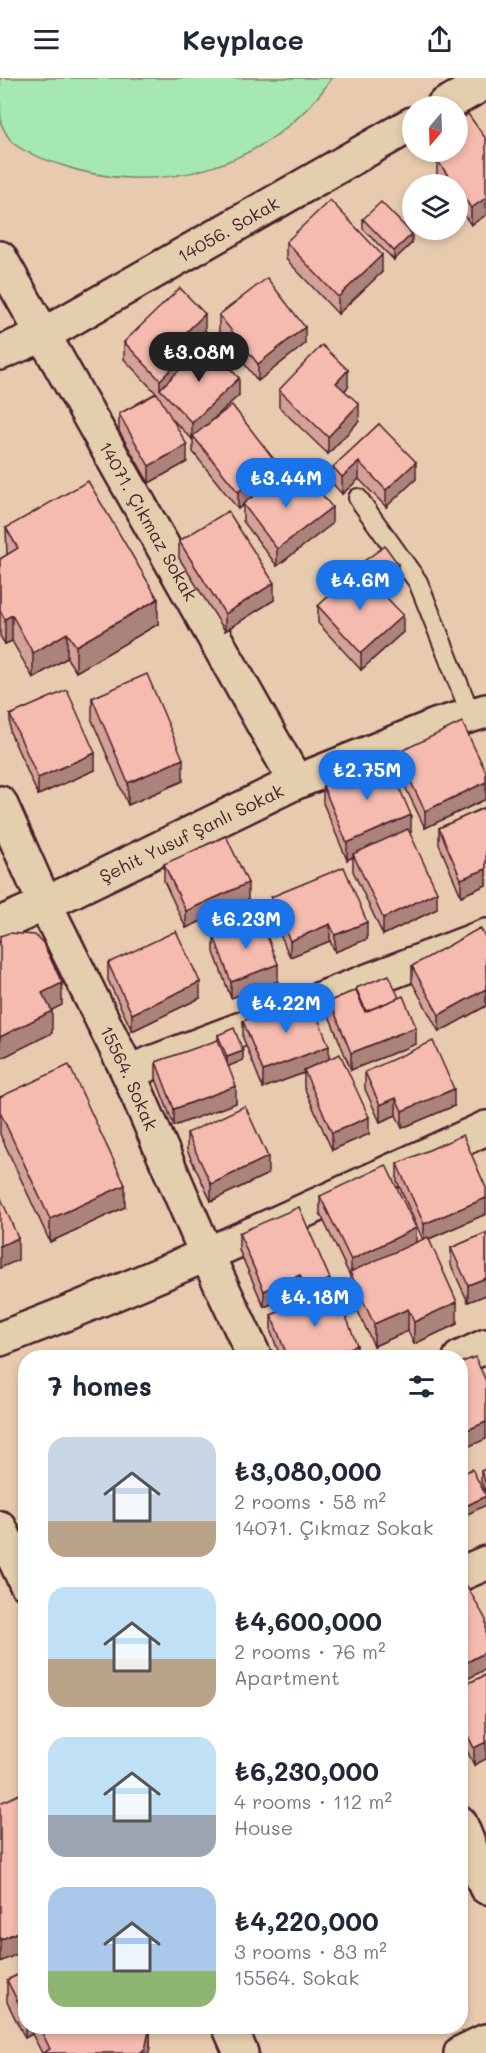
<!DOCTYPE html>
<meta charset="utf-8">
<style>
:root{--surface:#fff;--page:#f2f2f3;--text:#1f2937;--muted:#747a83;--accent:#1a73e8}
body{margin:0;font-family:Mali,sans-serif;background:var(--page);color:var(--text);height:100vh;display:flex;flex-direction:column;font-size:22px;white-space:nowrap}
*{box-sizing:border-box;margin:0}
p{font-size:20px;color:var(--muted)}
.icon{flex:none;width:33px;height:33px;fill:none;stroke:currentColor;stroke-width:2;stroke-linecap:round;stroke-linejoin:round}
.map{position:relative;flex:1;overflow:hidden}
.details{position:absolute;left:18px;top:1272px;width:450px;height:684px;display:flex;flex-direction:column;background:var(--surface);border-radius:24px;box-shadow:0 3px 9px #0003}
.details>*{flex:none}
.needle{width:39px;rotate:199deg}
.buttons{position:absolute;left:402px;top:18px;display:grid;gap:12px}
.buttons a{display:grid;place-items:center;width:66px;height:66px;border-radius:50%;background:var(--surface);box-shadow:0 3px 9px #0003;font-size:30px}
.price{position:absolute;translate:-50% -51px;padding:0 14px;border-radius:21px;background:var(--accent);color:#fff;font-size:20px;line-height:39px;filter:drop-shadow(0 2px 3px #0008)}
.price::after{content:'';position:absolute;left:50%;top:36px;width:18px;height:14px;margin-left:-9px;background:inherit;clip-path:polygon(0 0,100% 0,50% 100%)}
.price.on{background:#222;color:#fff}
ul{padding:0;list-style:none}
li{display:flex;align-items:center;gap:18px;height:150px;padding:0 30px}
li span{display:grid;place-items:center;flex:none;width:168px;height:120px;border-radius:18px;color:#555}
li>.icon{margin-inline-start:auto}
span .icon{width:72px;height:72px;fill:#fffc;stroke-width:1}
li b{font-size:26px}
h2{display:flex;justify-content:space-between;align-items:center;height:72px;padding:0 30px;font-size:26px}
header{display:flex;justify-content:space-between;align-items:center;height:78px;padding:0 30px;background:var(--surface);font-size:27px;font-weight:800}
.map>svg:first-child{display:block}
.pitch{fill:#a6e8b2;stroke:#78846e;stroke-width:1.5}
.lines{fill:none;stroke-linecap:round;stroke-linejoin:round}
.lane-casing{stroke:#4a1f2b;stroke-width:22}
.street-casing{stroke:#4a1f2b;stroke-width:38}
.secondary-casing{stroke:#4a1f2b;stroke-width:38}
.lane{stroke:#e3cead;stroke-width:18}
.street{stroke:#e3cead;stroke-width:33}
.secondary{stroke:#e3cead;stroke-width:33}
.wall{fill:#d3a196;stroke:#4a1f2b;stroke-width:1.5}
.shaded-wall{fill:#ac837a;stroke:#4a1f2b;stroke-width:1.5}
.building{fill:#f5bbaf;stroke:#4a1f2b;stroke-width:1.5}
.labels{text-anchor:middle;dominant-baseline:central;stroke-width:5;stroke-linejoin:round;paint-order:stroke}
.street-label{font-size:18px;fill:#4a1f2b;stroke:#e3cead}
</style>
<header><svg class="icon" aria-label="menu" viewBox="0 0 24 24"><path d="M4 6h16M4 12h16M4 18h16"/></svg>Keyplace<svg class="icon" aria-label="share" viewBox="0 0 24 24"><path d="M12 15V3M7 8l5-5 5 5M5 13v7h14v-7"/></svg></header>
<div class="map">
<svg width="486" height="1975" viewBox="0 0 486 1975">
<rect width="100%" height="100%" fill="#e8cbaf"/>
<filter id="ink" filterUnits="userSpaceOnUse"><feTurbulence type="fractalNoise" baseFrequency=".0167" numOctaves="2"/><feDisplacementMap in="SourceGraphic" scale="12" xChannelSelector="R" yChannelSelector="G"/><feConvolveMatrix kernelMatrix="1 2 1 2 8 2 1 2 1" color-interpolation-filters="sRGB"/></filter>
<g filter="url(#ink)">
<!-- pitch -->
<path class="pitch" d="M0 0H332C272 89 157 122 58 86 46 82 22 73 13 65 9 61 3 51 1 45 0 35 0 11 0 0Z"/>
<g class="lines">
<defs>
<polyline id="lane" points="358,420 418,504 471,637"/>
<g id="street">
<polyline points="443,28 486,4"/>
<path id="s1" d="M0 180 296 704"/>
<path id="s2" d="M0 275 43 257 412 46"/>
<path id="s3" d="M0 725 45 826 128 994 207 1177 255 1280"/>
<polyline points="128,994 486,858"/>
<path d="M0 1261C165 1199 325 1123 486 1050"/>
<polyline points="460,1280 486,1268"/>
<polyline points="0,1450 26,1505"/>
<polyline points="460,1496 486,1485"/>
<polyline points="460,1745 486,1809"/>
<polyline points="229,1948 241,1975"/>
<polyline points="461,1975 486,1963"/>
</g>
<g id="secondary">
<path id="s4" d="M0 846 45 826 296 704 438 647 486 633"/>
</g>
</defs>
<!-- lane casing -->
<use href="#lane" class="lane-casing"/>
<!-- street casing -->
<use href="#street" class="street-casing"/>
<!-- secondary casing -->
<use href="#secondary" class="secondary-casing"/>
<!-- lane -->
<use href="#lane" class="lane"/>
<!-- street -->
<use href="#street" class="street"/>
<!-- secondary -->
<use href="#secondary" class="secondary"/>
</g>
<!-- wall -->
<g class="wall">
<polygon points="486,61 471,147 458,128 458,106 442,106 437,99 437,82 447,75 446,74 458,74"/>
<polygon points="363,141 412,165 394,182 363,151"/>
<polygon points="286,164 382,194 338,236 286,181"/>
<polygon points="219,237 305,266 258,303 219,254"/>
<polygon points="205,253 186,271 189,282 239,317 208,346 276,401 294,411 332,446 277,488 243,443 243,427 238,431 193,374 193,360 192,361 170,339 187,384 149,405 119,353 119,336 156,315 124,281 124,264"/>
<polygon points="348,309 345,312 359,343 328,376 279,329 279,312"/>
<polygon points="379,346 416,401 386,429 359,401 342,416 333,406 333,389"/>
<polygon points="6,450 158,546 76,594 67,580 33,600 12,563 5,566 0,558 0,481 7,477"/>
<polygon points="179,463 274,522 225,553 179,480"/>
<polygon points="360,486 398,496 377,510 403,554 361,592 318,545 318,528 360,490"/>
<polygon points="92,620 183,703 128,727 92,642"/>
<polygon points="10,637 95,692 38,717 10,654"/>
<polygon points="397,675 486,694 486,721 425,750 397,692"/>
<polygon points="323,708 411,754 409,755 437,831 383,857 353,793 353,779 347,782 323,725"/>
<polygon points="486,729 486,807 461,818 439,766 439,750"/>
<polygon points="164,786 248,822 186,850 164,803"/>
<polygon points="271,819 367,861 335,874 330,863 290,879 271,836"/>
<polygon points="214,858 278,903 231,920 214,874"/>
<polygon points="486,860 486,928 439,954 412,904 412,888"/>
<polygon points="108,885 200,920 132,953 108,902"/>
<polygon points="356,910 416,966 351,992 330,940 330,923 356,912"/>
<polygon points="243,943 329,980 369,1056 332,1072 304,1009 304,995 263,1010 243,960"/>
<polygon points="218,957 243,982 228,988 236,1025 174,1048 156,1001 156,984 218,963"/>
<polygon points="365,994 454,1028 402,1050 396,1037 380,1044 365,1011"/>
<polygon points="0,1019 125,1129 50,1164 0,1056"/>
<polygon points="187,1055 268,1096 211,1123 187,1072"/>
<polygon points="397,1086 486,1136 429,1161 457,1246 414,1266 408,1253 374,1268 350,1216 350,1198 320,1135 320,1118 416,1165 423,1162 397,1103"/>
<polygon points="239,1155 330,1215 357,1280 281,1280 271,1254 271,1237 304,1224 300,1214 264,1229 239,1172"/>
<polygon points="486,1155 486,1217 468,1224 451,1187 451,1170"/>
<polygon points="486,1391 486,1415 481,1403 481,1393"/>
<polygon points="486,1597 474,1687 460,1658 460,1609"/>
<polygon points="26,1893 26,1948 150,1948 150,1968 149,1975 42,1975 32,1956 25,1960 7,1924 7,1902"/>
</g>
<!-- shaded-wall -->
<g class="shaded-wall">
<polygon points="486,120 486,137 471,147 471,130"/>
<polygon points="412,156 412,165 394,182 394,173"/>
<polygon points="382,177 382,194 338,236 338,219"/>
<polygon points="205,236 205,253 178,279 178,262"/>
<polygon points="305,249 305,266 258,303 258,286"/>
<polygon points="189,274 189,291 160,311 160,302"/>
<polygon points="348,292 348,309 336,321 336,305"/>
<polygon points="239,300 239,317 194,359 193,358 193,360 192,361 192,345"/>
<polygon points="359,326 359,343 328,376 328,359"/>
<polygon points="187,367 187,384 149,405 149,388"/>
<polygon points="276,384 276,401 238,431 238,414"/>
<polygon points="359,384 359,401 342,416 342,399"/>
<polygon points="416,384 416,401 386,429 386,412"/>
<polygon points="332,429 332,446 277,488 277,471"/>
<polygon points="398,486 398,496 373,513 373,504"/>
<polygon points="274,505 274,522 225,553 225,536"/>
<polygon points="158,521 158,546 76,594 76,568"/>
<polygon points="12,537 12,563 5,566 5,541"/>
<polygon points="403,537 403,554 361,592 361,575"/>
<polygon points="67,555 67,580 33,600 33,575"/>
<polygon points="95,675 95,692 38,717 38,700"/>
<polygon points="183,681 183,703 128,727 128,705"/>
<polygon points="486,704 486,721 425,750 425,733"/>
<polygon points="411,737 411,754 354,779 353,776 353,779 347,782 347,765"/>
<polygon points="486,791 486,807 461,818 461,801"/>
<polygon points="248,805 248,822 186,850 186,833"/>
<polygon points="437,814 437,831 383,857 383,840"/>
<polygon points="367,844 367,861 335,874 335,857"/>
<polygon points="330,846 330,863 290,879 290,863"/>
<polygon points="278,886 278,903 231,920 231,904"/>
<polygon points="200,904 200,920 132,953 132,936"/>
<polygon points="62,905 62,927 42,937 42,915"/>
<polygon points="486,911 486,928 439,954 439,937"/>
<polygon points="52,933 52,955 0,981 0,959"/>
<polygon points="416,949 416,966 351,992 351,975"/>
<polygon points="329,968 329,985 304,992 304,995 263,1010 263,993"/>
<polygon points="243,973 243,982 227,989 227,979"/>
<polygon points="236,1008 236,1025 174,1048 174,1031"/>
<polygon points="454,1011 454,1028 402,1050 402,1033"/>
<polygon points="396,1020 396,1037 380,1044 380,1027"/>
<polygon points="369,1039 369,1056 332,1072 332,1055"/>
<polygon points="268,1079 268,1096 211,1123 211,1106"/>
<polygon points="125,1107 125,1129 50,1164 50,1141"/>
<polygon points="486,1120 486,1136 424,1163 424,1146"/>
<polygon points="416,1150 416,1167 351,1195 351,1182"/>
<polygon points="18,1160 18,1182 0,1190 0,1168"/>
<polygon points="300,1197 300,1214 264,1229 264,1213"/>
<polygon points="486,1200 486,1217 468,1224 468,1207"/>
<polygon points="330,1201 330,1217 306,1228 306,1211"/>
<polygon points="457,1224 457,1246 414,1266 414,1244"/>
<polygon points="408,1231 408,1253 374,1268 374,1246"/>
<polygon points="357,1267 357,1280 326,1280"/>
<polygon points="486,1344 486,1361 460,1372 460,1355"/>
<polygon points="486,1418 486,1427 460,1440 460,1431"/>
<polygon points="486,1574 486,1591 460,1605 460,1588"/>
<polygon points="486,1664 486,1681 474,1687 474,1670"/>
<polygon points="26,1850 26,1872 0,1884 0,1862"/>
<polygon points="26,1937 26,1948 32,1948 32,1956 25,1960 25,1938"/>
<polygon points="150,1948 150,1968 149,1975 139,1975"/>
</g>
<!-- building -->
<g class="building">
<polygon points="468,36 486,61 486,120 471,130 458,111 458,106 454,106 437,82 450,74 458,74 458,44"/>
<polygon points="330,122 382,177 338,219 286,164"/>
<polygon points="381,124 412,156 394,173 363,141"/>
<polygon points="267,200 305,249 258,286 219,237"/>
<polygon points="180,210 205,236 178,262 189,274 160,302 124,264"/>
<polygon points="206,266 239,300 192,345 160,311"/>
<polygon points="322,267 348,292 336,305 359,326 328,359 279,312"/>
<polygon points="157,315 187,367 149,388 119,336"/>
<polygon points="232,327 276,384 238,414 193,358"/>
<polygon points="379,346 416,384 386,412 359,384 342,399 333,389"/>
<polygon points="282,396 294,411 309,400 332,429 277,471 243,426"/>
<polygon points="88,403 158,521 76,568 67,555 33,575 12,537 5,541 0,532 0,481 18,470 6,450"/>
<polygon points="228,433 274,505 225,536 179,463"/>
<polygon points="385,468 398,486 373,504 360,486"/>
<polygon points="359,490 403,537 361,575 318,528"/>
<polygon points="147,596 183,681 128,705 92,620"/>
<polygon points="67,612 95,675 38,700 10,637"/>
<polygon points="462,644 486,694 486,704 425,733 397,675"/>
<polygon points="387,681 411,737 347,765 323,708"/>
<polygon points="486,729 486,791 461,801 439,750"/>
<polygon points="408,751 437,814 383,840 353,776"/>
<polygon points="226,758 248,805 186,833 164,786"/>
<polygon points="344,789 367,844 335,857 330,846 290,863 271,819"/>
<polygon points="260,840 278,886 231,904 214,858"/>
<polygon points="480,850 486,860 486,911 439,937 412,888"/>
<polygon points="176,853 200,904 132,936 108,885"/>
<polygon points="9,855 35,857 43,865 62,905 42,915 52,933 0,959 0,858"/>
<polygon points="389,897 399,920 366,933 356,910"/>
<polygon points="356,912 365,934 403,918 416,949 351,975 330,923"/>
<polygon points="309,918 329,968 263,993 243,943"/>
<polygon points="234,950 243,973 227,979 218,957"/>
<polygon points="218,962 236,1008 174,1031 156,984"/>
<polygon points="433,963 454,1011 402,1033 396,1020 380,1027 365,994"/>
<polygon points="340,976 369,1039 332,1055 304,992"/>
<polygon points="69,987 125,1107 50,1141 0,1034 0,1019"/>
<polygon points="245,1028 268,1079 211,1106 187,1055"/>
<polygon points="463,1057 486,1110 486,1120 424,1146 397,1086"/>
<polygon points="386,1087 416,1150 351,1182 320,1118"/>
<polygon points="0,1118 18,1160 0,1168"/>
<polygon points="299,1129 330,1201 306,1211 300,1197 264,1213 239,1155"/>
<polygon points="486,1155 486,1200 468,1207 451,1170"/>
<polygon points="428,1159 457,1224 414,1244 408,1231 374,1246 350,1194"/>
<polygon points="336,1212 357,1267 326,1280 288,1280 271,1237"/>
<polygon points="475,1279 486,1303 486,1344 460,1355 460,1285"/>
<polygon points="472,1391 486,1418 460,1431 460,1397"/>
<polygon points="486,1391 486,1406 481,1393"/>
<polygon points="467,1508 486,1542 486,1574 460,1588 460,1512"/>
<polygon points="486,1597 486,1664 474,1670 460,1642 460,1609"/>
<polygon points="26,1713 26,1850 0,1862 0,1725"/>
<polygon points="26,1893 26,1937 25,1938 7,1902"/>
<polygon points="39,1948 150,1948 145,1972 139,1975 43,1975 50,1971"/>
</g>
</g>
<g class="labels">
<!-- street labels -->
<g class="street-label">
<text stroke="none"><textPath href="#s2" startOffset="260">14056. Sokak</textPath></text>
<text stroke="none"><textPath href="#s1" startOffset="302">14071. Çıkmaz Sokak</textPath></text>
<text stroke="none"><textPath href="#s4" startOffset="212">Şehit Yusuf Şanlı Sokak</textPath></text>
<text stroke="none"><textPath href="#s3" startOffset="304">15564. Sokak</textPath></text>
</g>
</g>
</svg>
<div class="buttons">
<a><svg class="needle" viewBox="-14 -14 28 28"><path d="M0-13l5 13h-10z" fill="#e53935"/><path d="M0 13l5-13h-10z" fill="#747a83"/></svg></a>
<a><svg class="icon" aria-label="layers" viewBox="0 0 24 24"><path d="M12 4l9 5-9 5-9-5zM3 14l9 5 9-5"/></svg></a>
</div>
<b class="price on" style="left:199px;top:305px">₺3.08M</b>
<b class="price" style="left:286px;top:431px">₺3.44M</b>
<b class="price" style="left:360px;top:533px">₺4.6M</b>
<b class="price" style="left:367px;top:723px">₺2.75M</b>
<b class="price" style="left:246px;top:872px">₺6.23M</b>
<b class="price" style="left:286px;top:956px">₺4.22M</b>
<b class="price" style="left:315px;top:1250px">₺4.18M</b>
<section class="details">
<h2>7 homes<svg class="icon" aria-label="filters" viewBox="0 0 24 24"><path d="M4 7h16M4 17h16"/><circle cx="9" cy="7" r="2"/><circle cx="15" cy="17" r="2"/></svg></h2>
<ul>
<li><span style="background:linear-gradient(#c9d6e8 70%,#b9a48a 0)"><svg class="icon" aria-label="home" viewBox="0 0 24 24"><path d="M3 11l9-7 9 7M6 9v11h12V9"/></svg></span><div><b>₺3,080,000</b><p>2 rooms · 58 m²</p><p>14071. Çıkmaz Sokak</p></div></li>
<li><span style="background:linear-gradient(#bfe0f5 60%,#b9a48a 0)"><svg class="icon" aria-label="home" viewBox="0 0 24 24"><path d="M3 11l9-7 9 7M6 9v11h12V9"/></svg></span><div><b>₺4,600,000</b><p>2 rooms · 76 m²</p><p>Apartment</p></div></li>
<li><span style="background:linear-gradient(#bfe0f5 65%,#9aa5b1 0)"><svg class="icon" aria-label="home" viewBox="0 0 24 24"><path d="M3 11l9-7 9 7M6 9v11h12V9"/></svg></span><div><b>₺6,230,000</b><p>4 rooms · 112 m²</p><p>House</p></div></li>
<li><span style="background:linear-gradient(#a9c7e8 70%,#8fb573 0)"><svg class="icon" aria-label="home" viewBox="0 0 24 24"><path d="M3 11l9-7 9 7M6 9v11h12V9"/></svg></span><div><b>₺4,220,000</b><p>3 rooms · 83 m²</p><p>15564. Sokak</p></div></li>
</ul>
</section>
</div>
